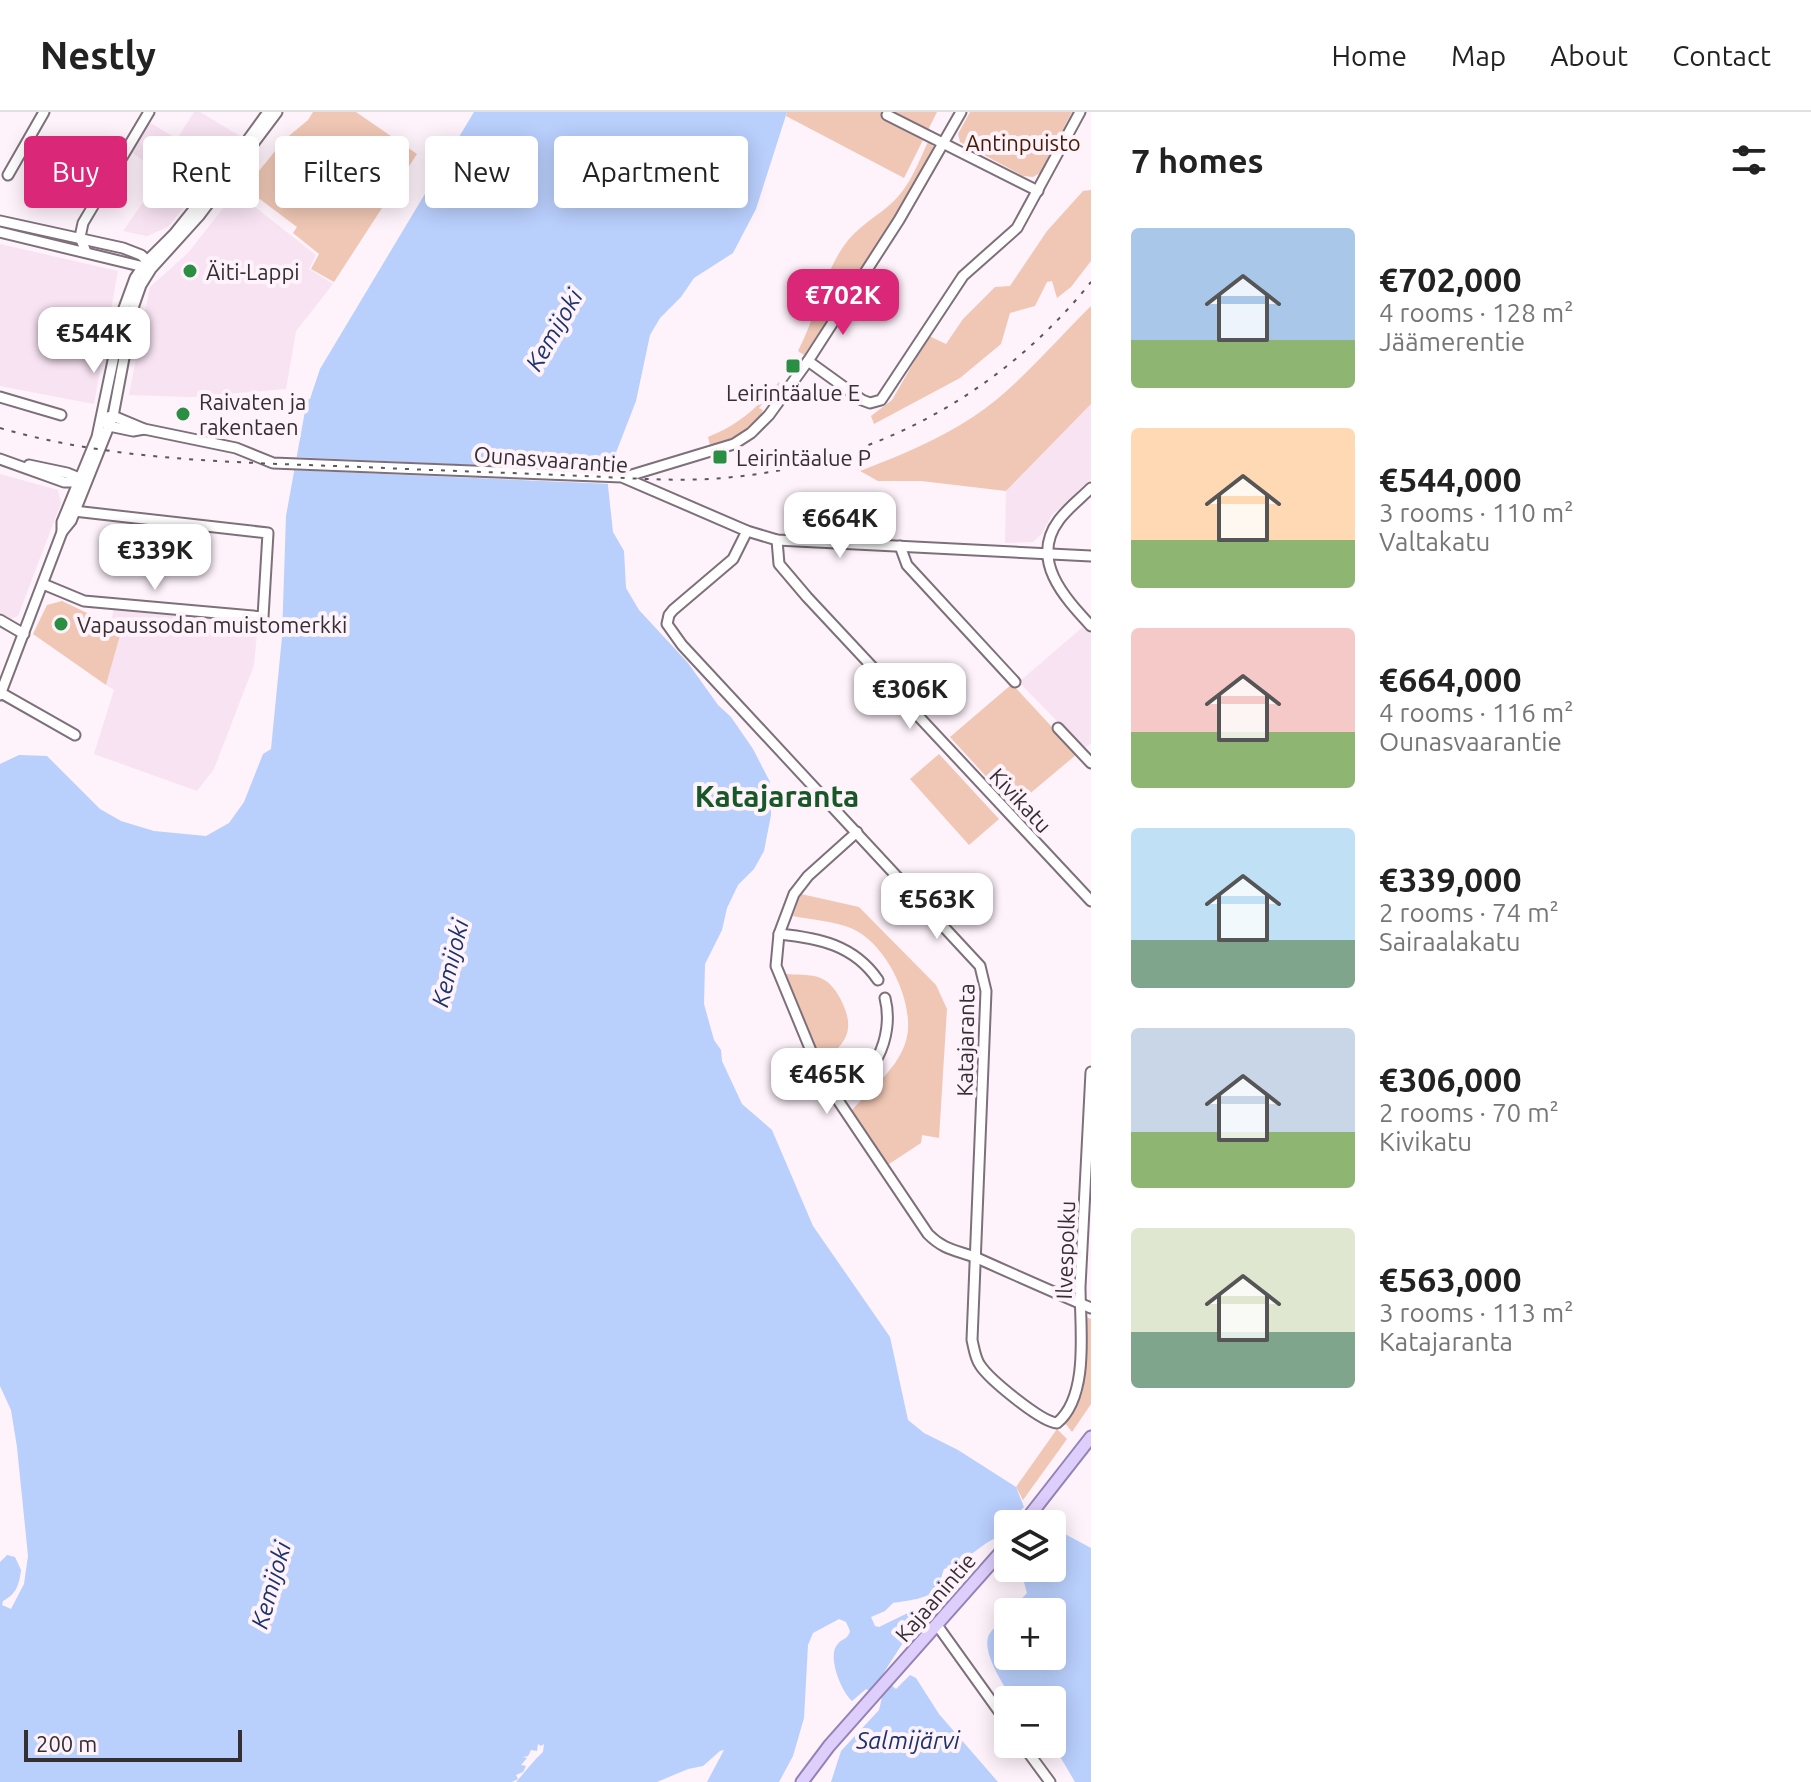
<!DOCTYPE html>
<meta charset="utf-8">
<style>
:root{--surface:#fff;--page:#f2f2f2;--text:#222;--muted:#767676;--line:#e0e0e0;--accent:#db2777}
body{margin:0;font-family:Ubuntu,sans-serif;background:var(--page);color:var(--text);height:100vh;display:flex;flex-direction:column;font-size:30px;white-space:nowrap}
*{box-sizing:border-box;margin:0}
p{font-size:26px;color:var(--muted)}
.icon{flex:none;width:44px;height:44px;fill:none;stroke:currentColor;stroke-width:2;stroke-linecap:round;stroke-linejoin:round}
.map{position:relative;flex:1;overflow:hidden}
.details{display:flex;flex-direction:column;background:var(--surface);width:720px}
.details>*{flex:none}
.hud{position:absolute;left:24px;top:24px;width:760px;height:72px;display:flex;gap:16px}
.buttons{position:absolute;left:994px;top:1398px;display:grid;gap:16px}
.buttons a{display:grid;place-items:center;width:72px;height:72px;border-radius:8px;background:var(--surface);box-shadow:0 4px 20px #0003;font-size:40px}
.scale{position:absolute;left:24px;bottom:20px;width:218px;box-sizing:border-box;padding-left:8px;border:4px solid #342f33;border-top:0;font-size:22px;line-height:28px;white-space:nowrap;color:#342f33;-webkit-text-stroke:6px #fef2fb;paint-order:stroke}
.price{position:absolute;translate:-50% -68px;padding:0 18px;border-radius:16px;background:#fff;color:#222;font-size:26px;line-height:52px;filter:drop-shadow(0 2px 4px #0008)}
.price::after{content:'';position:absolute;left:50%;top:48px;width:24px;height:18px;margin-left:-12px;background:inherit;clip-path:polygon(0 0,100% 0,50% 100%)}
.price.selected{background:var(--accent);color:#fff}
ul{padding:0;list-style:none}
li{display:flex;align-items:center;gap:24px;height:200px;padding:0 40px}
li span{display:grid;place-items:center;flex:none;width:224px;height:160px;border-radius:8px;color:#555}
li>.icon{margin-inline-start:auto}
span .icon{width:96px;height:96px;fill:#fffc;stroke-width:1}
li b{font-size:34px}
h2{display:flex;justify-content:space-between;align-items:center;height:96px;padding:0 40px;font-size:34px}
.pill{padding:0 28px;border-radius:8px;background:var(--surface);box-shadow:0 4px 20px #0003;font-size:28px;line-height:72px}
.pill.selected{background:var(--accent);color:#fff}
header{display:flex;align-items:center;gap:48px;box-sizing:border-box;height:112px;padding:0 40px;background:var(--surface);border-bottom:2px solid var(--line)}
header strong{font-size:38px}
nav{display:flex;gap:44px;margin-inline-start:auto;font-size:28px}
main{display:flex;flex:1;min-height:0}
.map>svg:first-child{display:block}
.built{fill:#f8e3f3}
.green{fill:#f0c7b5}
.water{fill:#b9cffc}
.pier{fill:#fef2fb}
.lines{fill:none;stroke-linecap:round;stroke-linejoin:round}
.minor-casing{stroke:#7d707a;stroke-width:13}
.major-casing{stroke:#9482b4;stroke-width:15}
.minor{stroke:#fff;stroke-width:9}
.major{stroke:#ddcefc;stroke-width:11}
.rail{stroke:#5d575c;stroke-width:2;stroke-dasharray:4 8;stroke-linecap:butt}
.poi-dot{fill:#2a8e43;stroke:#fef2fb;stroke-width:3}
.labels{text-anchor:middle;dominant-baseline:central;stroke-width:8;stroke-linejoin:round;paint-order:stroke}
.park-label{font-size:22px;fill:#491b04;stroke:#fef2fb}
.poi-label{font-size:22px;fill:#342f33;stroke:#fef2fb;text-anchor:start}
.street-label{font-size:22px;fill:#342f33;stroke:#fef2fb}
.water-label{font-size:24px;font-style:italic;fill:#1d3469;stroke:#fef2fb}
.district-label{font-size:30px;font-weight:bold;fill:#185727;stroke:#fef2fb}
</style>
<header>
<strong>Nestly</strong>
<nav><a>Home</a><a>Map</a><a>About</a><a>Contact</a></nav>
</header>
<main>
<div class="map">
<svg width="1091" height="1670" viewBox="0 0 1091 1670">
<rect width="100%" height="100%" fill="#fef2fb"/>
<!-- built -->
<g class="built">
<polygon points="194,0 200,0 240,24 168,115 147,124 123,119 163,62 131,40 149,10 177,27"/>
<polygon points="236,80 316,143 309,157 333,172 296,219 286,277 191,285 129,283 150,175 188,141"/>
<polygon points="0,132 118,159 94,292 0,274"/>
<polygon points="1091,292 1091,368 1052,403 1042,421 1033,430 1005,431 1006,379"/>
<polygon points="0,362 58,378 61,391 18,504 11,507 0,500"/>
<polygon points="114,498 258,511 254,553 214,657 197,679 94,642 114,578 106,573 121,520 110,512"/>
<polygon points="1084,514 1091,522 1091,631 1084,637 1019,570"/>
</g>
<!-- green -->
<g class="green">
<polygon points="313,0 356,0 417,42 334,170 311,157 319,142 293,121 297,115 245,76 284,28 308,8"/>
<polygon points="787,0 937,0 904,66 786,4"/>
<polygon points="970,0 1072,0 1040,61 1033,65 1023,64 960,30 958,22"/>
<path d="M928 30 935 36 889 113 804 243 798 239C816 205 822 166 843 135 856 115 877 105 894 89 911 72 918 51 928 30Z"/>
<polygon points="1091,78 1091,149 1071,175 1057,186 1052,169 1047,170 1035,194 1010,201 1001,232 960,266 874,312 871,304 892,288 929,224 946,232 963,207 995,175 1010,174 1047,119 1083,79"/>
<path d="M1091 194V292L1006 379 921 369H878L860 359C899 344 938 328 973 305 1017 276 1053 231 1091 194Z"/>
<path d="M779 270 782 274 778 282H770L759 296 763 298C755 317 730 330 710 333L708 325C739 313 758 295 779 270Z"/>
<polygon points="62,489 110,512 121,520 106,573 33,522 47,493"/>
<polygon points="1012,572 1077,642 1014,695 950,625"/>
<polygon points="939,642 999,707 969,733 910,667"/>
<path d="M801 782 859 795 936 873 947 897 939 1026 922 1023 921 1031 886 1054 851 999C869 979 896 958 905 932 918 896 888 833 853 817 835 809 812 808 793 804Z"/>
<path d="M786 862C796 863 808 862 818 865 828 868 835 877 840 886 856 917 848 930 822 950Z"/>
<polygon points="1086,1205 1091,1207 1091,1292 1072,1320 1065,1311 1083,1279"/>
<polygon points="1057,1317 1067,1327 1023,1388 1016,1375"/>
</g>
<!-- water -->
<g class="water">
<path d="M474 0H787L756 97 733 141 694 166 681 185 660 206 650 223 636 289 610 356 608 374 613 420 624 439 626 476 639 498 688 551 718 593 731 605 753 637 770 670 771 703 764 739 754 757 738 773 727 796 722 818 705 852 704 892 714 928 721 938 722 949 742 992 772 1018 813 1114 890 1225 908 1308 924 1321 958 1338 1016 1375 1024 1395 1008 1412V1431L997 1425C977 1435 966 1450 944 1457 942 1462 940 1471 937 1476 930 1487 905 1489 893 1491L885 1499 871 1505 875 1514 879 1515 916 1497 921 1496 925 1500 921 1512 904 1529 881 1565 896 1577 910 1563 916 1566 939 1602 998 1670H831L841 1639 879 1598 882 1585 866 1577 852 1589C842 1581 827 1545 837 1533 843 1525 847 1529 850 1519L846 1510 839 1507 813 1521 808 1533 804 1606 793 1644 779 1670H707L724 1638 720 1639 703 1654 688 1657 657 1670H516C526 1659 534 1648 543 1640L544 1632 541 1634 538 1632 537 1639 531 1638 528 1644 523 1645 527 1646 521 1653 526 1654 523 1660 516 1663 518 1667 512 1670H0V1450L7 1443 15 1445 21 1458C19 1474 16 1482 3 1489L2 1493 11 1497 24 1472 28 1444 17 1335 11 1298 0 1274V652L19 643 47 644 100 697 121 709 154 719 206 724 229 711 244 690 263 642 271 637 282 525 286 404 307 288 310 287 320 257Z"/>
<path d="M1052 1415 1091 1436V1670H1075L1052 1631V1588H1014C1004 1575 979 1537 990 1521 995 1514 1002 1510 1008 1501V1544H1052V1500H1009L1027 1481 1020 1456H1052Z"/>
</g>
<!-- pier -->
<polygon class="pier" points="293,345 613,359 612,372 291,358"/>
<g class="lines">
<defs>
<g id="minor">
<polyline points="887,3 1038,79"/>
<polyline points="8,63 44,0"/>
<polyline points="0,109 123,136 141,143 149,150"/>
<polyline points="0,120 148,156"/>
<polyline points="86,140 80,125 83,111 149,0"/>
<polyline points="808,249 862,288 870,291 881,288 963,164 1017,116 1080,0"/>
<polyline points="0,285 61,303"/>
<polyline points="102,306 113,304 144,317 236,336 273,351 622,365 747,419 777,428 1091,444"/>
<polyline points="107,312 109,314 133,319 144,317"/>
<polyline points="0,347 64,370 83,370"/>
<polyline points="29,353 67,361 84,368"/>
<polyline points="625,365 734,332 751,321 769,303 808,249 899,108 961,0"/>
<path d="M1091 376C1081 386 1068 396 1059 408 1029 448 1065 486 1091 514"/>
<path d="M747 419 733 447 673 498 669 503 667 512 682 533 980 854 986 879 972 1228C974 1236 975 1246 980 1253 989 1267 1041 1310 1057 1311 1090 1284 1080 1214 1080 1175L1091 960"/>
<polyline points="62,420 71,409 113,304 134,193 141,173 151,157 199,104 277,0"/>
<polyline points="777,428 779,452 807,485 1091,789"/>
<polyline points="900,434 907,453 1015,570"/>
<polyline points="43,472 84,489 263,505 268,421 74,399"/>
<polyline points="0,508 24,522"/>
<polyline points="1,581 75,623"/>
<polyline points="0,583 62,420 62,410 97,325 124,196 135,166 146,150 174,122 231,51 268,0"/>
<polyline points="1058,616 1091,651"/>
<path d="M857 720 808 764 794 782 779 822 776 854 821 963 928 1122C945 1139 957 1138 977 1146 1015 1163 1053 1180 1091 1196"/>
<path d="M779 822C819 826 854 833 878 868"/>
<path d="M832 983C873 973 895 925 885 886"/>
<polyline points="937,1513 1008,1612"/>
<polyline points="1022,1632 1050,1670"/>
</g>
<g id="major">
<polyline points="1023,1412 1091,1325"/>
<polyline points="802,1670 829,1634 1008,1432"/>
</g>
</defs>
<!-- minor casing -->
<use href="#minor" class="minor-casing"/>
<!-- major casing -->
<use href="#major" class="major-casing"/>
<!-- minor -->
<use href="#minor" class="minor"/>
<!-- major -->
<use href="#major" class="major"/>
<!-- rail -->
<path class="rail" d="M0 316C124 352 256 350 384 356 451 359 517 361 584 364 630 366 677 370 723 366 868 354 1000 284 1091 170"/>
</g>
<!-- markers -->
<g class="poi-dot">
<circle cx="190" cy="159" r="8"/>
<rect x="785" y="246" width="16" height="16" rx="4"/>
<circle cx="183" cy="302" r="8"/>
<rect x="712" y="337" width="16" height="16" rx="4"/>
<circle cx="61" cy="512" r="8"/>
</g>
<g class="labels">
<!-- park labels -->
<g class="park-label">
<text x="1023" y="30">Antinpuisto</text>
</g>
<!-- poi labels -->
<g class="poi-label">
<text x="206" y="159">Äiti-Lappi</text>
<text x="793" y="280" text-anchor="middle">Leirintäalue E</text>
<text x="199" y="289">Raivaten ja<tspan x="199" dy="25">rakentaen</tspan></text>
<text x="736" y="345">Leirintäalue P</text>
<text x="77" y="512">Vapaussodan muistomerkki</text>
</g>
<!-- street labels -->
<g class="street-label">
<text transform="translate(551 347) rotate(4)">Ounasvaarantie</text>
<text transform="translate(1021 688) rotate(47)">Kivikatu</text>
<text transform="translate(965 928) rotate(-89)">Katajaranta</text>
<text transform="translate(1065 1138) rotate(-88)">Ilvespolku</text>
<text transform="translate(935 1485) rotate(-49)">Kajaanintie</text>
</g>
<!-- water labels -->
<g class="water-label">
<text transform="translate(554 218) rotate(-60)">Kemijoki</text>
<text transform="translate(450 851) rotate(-76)">Kemijoki</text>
<text transform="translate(271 1473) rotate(-74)">Kemijoki</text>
<text x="908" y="1628">Salmijärvi</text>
</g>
<!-- district labels -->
<g class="district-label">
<text x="777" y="684">Katajaranta</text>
</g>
</g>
</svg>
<div class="buttons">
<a><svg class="icon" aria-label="layers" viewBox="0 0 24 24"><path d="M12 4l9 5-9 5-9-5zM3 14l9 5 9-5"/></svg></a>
<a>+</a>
<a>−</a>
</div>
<div class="scale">200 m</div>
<b class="price selected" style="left:843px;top:225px">€702K</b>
<b class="price" style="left:94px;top:263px">€544K</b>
<b class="price" style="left:840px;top:448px">€664K</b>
<b class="price" style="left:155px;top:480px">€339K</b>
<b class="price" style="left:910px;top:619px">€306K</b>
<b class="price" style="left:937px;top:829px">€563K</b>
<b class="price" style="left:827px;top:1004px">€465K</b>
<div class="hud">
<a class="pill selected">Buy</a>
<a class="pill">Rent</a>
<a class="pill">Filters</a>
<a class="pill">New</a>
<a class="pill">Apartment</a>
</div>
</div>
<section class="details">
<h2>7 homes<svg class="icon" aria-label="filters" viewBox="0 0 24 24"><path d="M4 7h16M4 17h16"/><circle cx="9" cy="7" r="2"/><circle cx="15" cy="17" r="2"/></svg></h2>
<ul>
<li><span style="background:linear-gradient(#a9c7e8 70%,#8fb573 0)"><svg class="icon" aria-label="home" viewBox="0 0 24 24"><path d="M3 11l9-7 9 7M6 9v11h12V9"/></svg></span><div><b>€702,000</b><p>4 rooms · 128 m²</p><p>Jäämerentie</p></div></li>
<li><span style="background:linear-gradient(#ffd9b3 70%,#8fb573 0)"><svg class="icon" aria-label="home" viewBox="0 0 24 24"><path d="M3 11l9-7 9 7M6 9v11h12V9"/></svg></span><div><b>€544,000</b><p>3 rooms · 110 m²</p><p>Valtakatu</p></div></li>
<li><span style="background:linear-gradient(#f6c9c9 65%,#8fb573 0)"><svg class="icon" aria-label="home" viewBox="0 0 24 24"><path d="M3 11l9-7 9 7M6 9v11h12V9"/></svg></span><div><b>€664,000</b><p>4 rooms · 116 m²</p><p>Ounasvaarantie</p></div></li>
<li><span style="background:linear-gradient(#bfe0f5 70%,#7fa58c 0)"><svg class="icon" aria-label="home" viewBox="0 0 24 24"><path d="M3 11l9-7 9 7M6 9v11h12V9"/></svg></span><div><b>€339,000</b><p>2 rooms · 74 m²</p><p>Sairaalakatu</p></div></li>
<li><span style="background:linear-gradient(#c9d6e8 65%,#8fb573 0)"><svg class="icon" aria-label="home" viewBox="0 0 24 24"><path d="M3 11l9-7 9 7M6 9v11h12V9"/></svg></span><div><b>€306,000</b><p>2 rooms · 70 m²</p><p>Kivikatu</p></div></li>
<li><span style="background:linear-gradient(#dfe7d0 65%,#7fa58c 0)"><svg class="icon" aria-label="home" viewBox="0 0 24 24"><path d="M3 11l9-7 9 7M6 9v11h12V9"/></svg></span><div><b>€563,000</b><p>3 rooms · 113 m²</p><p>Katajaranta</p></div></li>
</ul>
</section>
</main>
